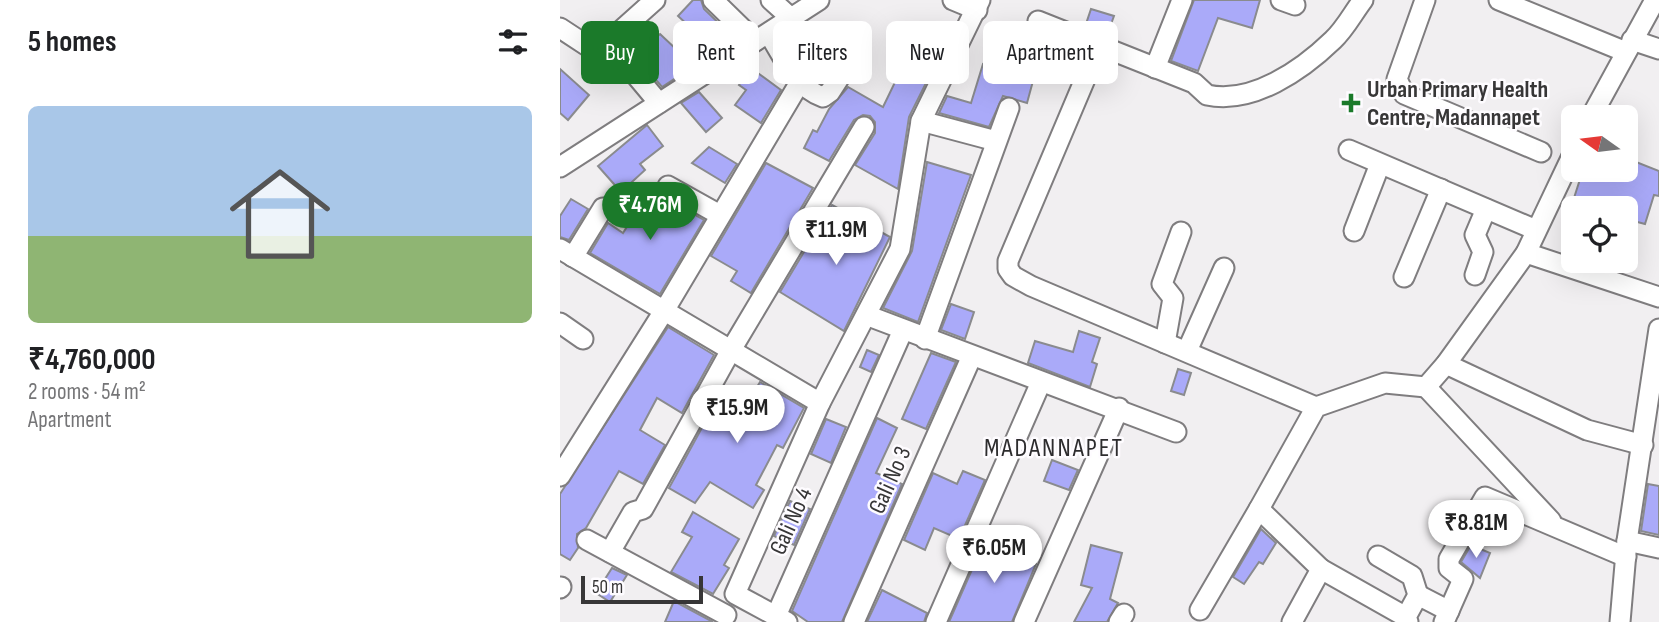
<!DOCTYPE html>
<meta charset="utf-8">
<style>
:root{--surface:#fff;--page:#f6f6f6;--text:#202124;--muted:#757577;--accent:#1b7a2a}
body{margin:0;font-family:"Sofia Sans Condensed",sans-serif;background:var(--page);color:var(--text);height:100vh;display:flex;flex-direction:column;font-size:26px;white-space:nowrap}
*{box-sizing:border-box;margin:0}
p{font-size:23px;color:var(--muted)}
.icon{flex:none;width:38px;height:38px;fill:none;stroke:currentColor;stroke-width:2;stroke-linecap:round;stroke-linejoin:round}
.map{position:relative;flex:1;overflow:hidden}
.side{display:flex;flex-direction:column;background:var(--surface);width:560px}
.side>*{flex:none}
.guide{position:absolute;left:21px;top:21px;width:665px;height:63px;display:flex;gap:14px}
.needle{width:46px;rotate:284deg}
.fabs{position:absolute;left:1001px;top:105px;display:grid;gap:14px}
.fabs a{display:grid;place-items:center;width:77px;height:77px;border-radius:10px;background:var(--surface);box-shadow:0 7px 28px #0002;font-size:35px}
.scale{position:absolute;left:21px;bottom:18px;width:122px;box-sizing:border-box;padding-left:7px;border:4px solid #373637;border-top:0;font-size:19px;line-height:24px;white-space:nowrap;color:#373637;-webkit-text-stroke:5px #fefcff;paint-order:stroke}
.price{position:absolute;translate:-50% -60px;padding:0 16px;border-radius:24px;background:#fff;color:#222;font-size:23px;line-height:46px;filter:drop-shadow(0 2px 4px #0008)}
.price::after{content:'';position:absolute;left:50%;top:42px;width:21px;height:16px;margin-left:-10px;background:inherit;clip-path:polygon(0 0,100% 0,50% 100%)}
.price.selected{background:var(--accent);color:#fff}
ul{padding:0;list-style:none}
li{display:grid;align-content:center;gap:14px;height:371px;padding:0 28px}
li span{display:grid;place-items:center;height:217px;border-radius:10px;color:#555}
li>.icon{margin-inline-start:auto}
span .icon{width:126px;height:126px;fill:#fffc;stroke-width:1}
li b{font-size:30px}
h2{display:flex;justify-content:space-between;align-items:center;height:84px;padding:0 28px;font-size:30px}
.chip{padding:0 24px;border-radius:10px;background:var(--surface);box-shadow:0 7px 28px #0002;font-size:24px;line-height:63px}
.chip.selected{background:var(--accent);color:#fff}
main{display:flex;flex:1;min-height:0}
.map>svg:first-child{display:block}
.building{fill:#aaaaf9;stroke:#8a8b8e;stroke-width:2}
.lines{fill:none;stroke-linecap:round;stroke-linejoin:round}
.minor-casing{stroke:#7f7d7f;stroke-width:23}
.minor{stroke:#fff;stroke-width:19}
.poi-dot{fill:#1b7a2a;stroke:#fefcff;stroke-width:2.5}
.labels{text-anchor:middle;dominant-baseline:central;stroke-width:5;stroke-linejoin:round;paint-order:stroke}
.poi-label{font-size:24px;font-weight:bold;fill:#373637;stroke:#fefcff;text-anchor:start}
.street-label{font-size:24px;fill:#373637;stroke:#fefcff}
.neighbourhood-label{font-size:26px;letter-spacing:2px;fill:#2d2c2e;stroke:#fefcff}
</style>
<main>
<section class="side">
<h2>5 homes<svg class="icon" aria-label="filters" viewBox="0 0 24 24"><path d="M4 7h16M4 17h16"/><circle cx="9" cy="7" r="2"/><circle cx="15" cy="17" r="2"/></svg></h2>
<ul>
<li><span style="background:linear-gradient(#a9c7e8 60%,#8fb573 0)"><svg class="icon" aria-label="home" viewBox="0 0 24 24"><path d="M3 11l9-7 9 7M6 9v11h12V9"/></svg></span><div><b>₹4,760,000</b><p>2 rooms · 54 m²</p><p>Apartment</p></div></li>
</ul>
</section>
<div class="map">
<svg width="1099" height="622" viewBox="0 0 1099 622">
<rect width="100%" height="100%" fill="#f1eff1"/>
<!-- building -->
<g class="building">
<polygon points="133,0 141,0 144,9 171,35 156,51 118,16"/>
<polygon points="634,0 700,0 692,28 658,18 638,71 611,61"/>
<polygon points="531,9 554,16 547,35 525,27"/>
<polygon points="476,33 495,41 490,58 470,52"/>
<polygon points="100,34 134,66 102,87 76,56"/>
<polygon points="343,52 375,65 349,117 338,189 295,165 315,133 315,122 310,116 303,115 294,120 269,161 244,148 253,130 257,132 269,109 288,87 323,107 339,74 335,73"/>
<polygon points="423,64 473,81 467,103 443,96 429,127 379,113 387,96 411,103"/>
<polygon points="191,68 221,90 201,123 175,105 186,90 179,85"/>
<polygon points="0,69 29,95 8,120 0,113"/>
<polygon points="139,92 162,118 146,132 121,103"/>
<polygon points="87,125 103,146 80,164 85,170 61,192 38,166"/>
<polygon points="149,147 177,164 165,183 132,163"/>
<polygon points="1066,158 1099,171 1099,196 1094,195 1085,224 1066,219 1066,208 1049,208 1014,198 1022,173 1030,175 1031,170 1066,170"/>
<polygon points="367,162 411,175 358,322 323,308 352,251"/>
<polygon points="206,163 253,188 191,293 171,281 177,271 151,256"/>
<polygon points="90,190 144,220 100,294 30,253 48,223 63,233"/>
<polygon points="11,199 28,209 9,240 0,237 0,216"/>
<polygon points="272,205 330,237 284,331 220,292"/>
<polygon points="391,304 414,312 405,339 381,330"/>
<polygon points="108,327 154,355 122,413 97,398 80,430 105,445 83,484 59,471 26,528 17,534 18,548 10,560 0,554 0,494"/>
<polygon points="519,331 540,338 532,362 537,364 530,387 468,363 475,341 513,352"/>
<polygon points="307,350 319,355 311,372 300,367"/>
<polygon points="371,353 396,362 366,429 342,419"/>
<polygon points="618,369 631,373 624,395 611,391"/>
<polygon points="200,382 244,408 223,448 217,445 196,485 204,490 193,508 150,482 135,503 109,488 162,391 186,405"/>
<polygon points="317,418 337,428 316,473 342,484 282,622 248,622 232,611"/>
<polygon points="266,419 286,427 271,463 251,454"/>
<polygon points="492,460 518,470 509,490 484,481"/>
<polygon points="403,471 425,480 399,539 374,528 365,550 344,540 373,473 397,484"/>
<polygon points="1088,484 1099,486 1099,535 1081,531"/>
<polygon points="230,501 250,509 234,545 214,536"/>
<polygon points="133,512 179,539 164,565 169,568 153,594 111,572 132,537 122,532"/>
<polygon points="701,529 716,543 703,564 699,562 684,584 673,577"/>
<polygon points="428,533 452,544 448,551 476,564 452,622 389,622"/>
<polygon points="531,545 562,553 550,599 558,603 547,622 514,622 532,588 521,585"/>
<polygon points="911,545 930,553 920,578 901,562"/>
<polygon points="52,568 67,575 50,602 36,593"/>
<polygon points="322,590 367,613 364,622 307,622"/>
<polygon points="114,601 153,622 105,622"/>
</g>
<g class="lines">
<defs>
<g id="minor">
<polyline points="153,0 195,41"/>
<polyline points="211,0 231,18"/>
<polyline points="393,0 417,10"/>
<polyline points="721,0 735,5"/>
<polyline points="865,0 837,79 844,94 981,152"/>
<polyline points="939,0 1066,52"/>
<path d="M478 21 634 83 647 95C692 105 742 70 773 40 785 29 793 13 803 0"/>
<polyline points="0,28 29,47 39,50 95,0"/>
<path d="M209 34C223 56 236 88 263 97L270 92 294 55"/>
<polyline points="1072,40 1099,49"/>
<polyline points="48,42 99,103"/>
<polyline points="539,46 448,261 448,269 453,276 471,286 756,407"/>
<polyline points="595,68 622,0"/>
<polyline points="1031,117 1095,0"/>
<polyline points="361,121 436,141"/>
<polyline points="789,150 976,230"/>
<polyline points="0,167 259,0"/>
<polyline points="108,186 160,215"/>
<polyline points="794,231 820,164"/>
<polyline points="0,249 260,403"/>
<polyline points="966,253 1099,297"/>
<polyline points="13,257 43,208"/>
<polyline points="915,275 923,252 915,235 926,209"/>
<polyline points="844,277 881,189"/>
<polyline points="306,315 616,432"/>
<polyline points="0,323 23,339"/>
<polyline points="365,339 449,108"/>
<polyline points="605,343 613,298 602,284 621,232"/>
<polyline points="627,351 664,268"/>
<polyline points="886,364 1027,430 1083,445"/>
<polyline points="866,387 991,521"/>
<polyline points="0,476 104,311 240,82"/>
<polyline points="27,540 166,615"/>
<polyline points="1067,541 1099,548"/>
<polyline points="50,552 73,512 83,509 171,350 304,127"/>
<polyline points="818,556 852,576 858,595 846,617 848,622"/>
<polyline points="761,569 846,617"/>
<polyline points="0,588 1,587"/>
<polyline points="858,595 889,611"/>
<polyline points="640,610 699,509"/>
<polyline points="216,616 343,330"/>
<polyline points="227,622 175,594 260,403 340,249 361,121 420,0"/>
<polyline points="294,622 411,358"/>
<polyline points="376,622 481,382"/>
<polyline points="464,622 559,408"/>
<polyline points="559,622 564,614"/>
<polyline points="732,622 761,569 699,509 756,407 825,383 866,387 886,364 966,253 1013,154"/>
<polyline points="884,622 903,579 889,568 889,559 925,497 1066,557"/>
<polyline points="1060,622 1067,541 1099,329"/>
</g>
</defs>
<!-- minor casing -->
<use href="#minor" class="minor-casing"/>
<!-- minor -->
<use href="#minor" class="minor"/>
</g>
<!-- markers -->
<path class="poi-dot" d="M787.5 92.5h7v7h7v7h-7v7h-7v-7h-7v-7h7z"/>
<g class="labels">
<!-- poi labels -->
<g class="poi-label">
<text x="807" y="89">Urban Primary Health<tspan x="807" dy="28">Centre, Madannapet</tspan></text>
</g>
<!-- street labels -->
<g class="street-label">
<text transform="translate(330 480) rotate(-66)">Gali No 3</text>
<text transform="translate(231 521) rotate(-66)">Gali No 4</text>
</g>
<!-- neighbourhood labels -->
<g class="neighbourhood-label">
<text x="494" y="448">MADANNAPET</text>
</g>
</g>
</svg>
<div class="fabs">
<a><svg class="needle" viewBox="-14 -14 28 28"><path d="M0-13l5 13h-10z" fill="#e53935"/><path d="M0 13l5-13h-10z" fill="#757577"/></svg></a>
<a><svg class="icon" aria-label="locate" viewBox="0 0 24 24"><circle cx="12" cy="12" r="6"/><path d="M12 2v4M12 18v4M2 12h4M18 12h4"/></svg></a>
</div>
<div class="scale">50 m</div>
<b class="price selected" style="left:90px;top:242px">₹4.76M</b>
<b class="price" style="left:276px;top:267px">₹11.9M</b>
<b class="price" style="left:177px;top:445px">₹15.9M</b>
<b class="price" style="left:916px;top:560px">₹8.81M</b>
<b class="price" style="left:434px;top:585px">₹6.05M</b>
<div class="guide">
<a class="chip selected">Buy</a>
<a class="chip">Rent</a>
<a class="chip">Filters</a>
<a class="chip">New</a>
<a class="chip">Apartment</a>
</div>
</div>
</main>
